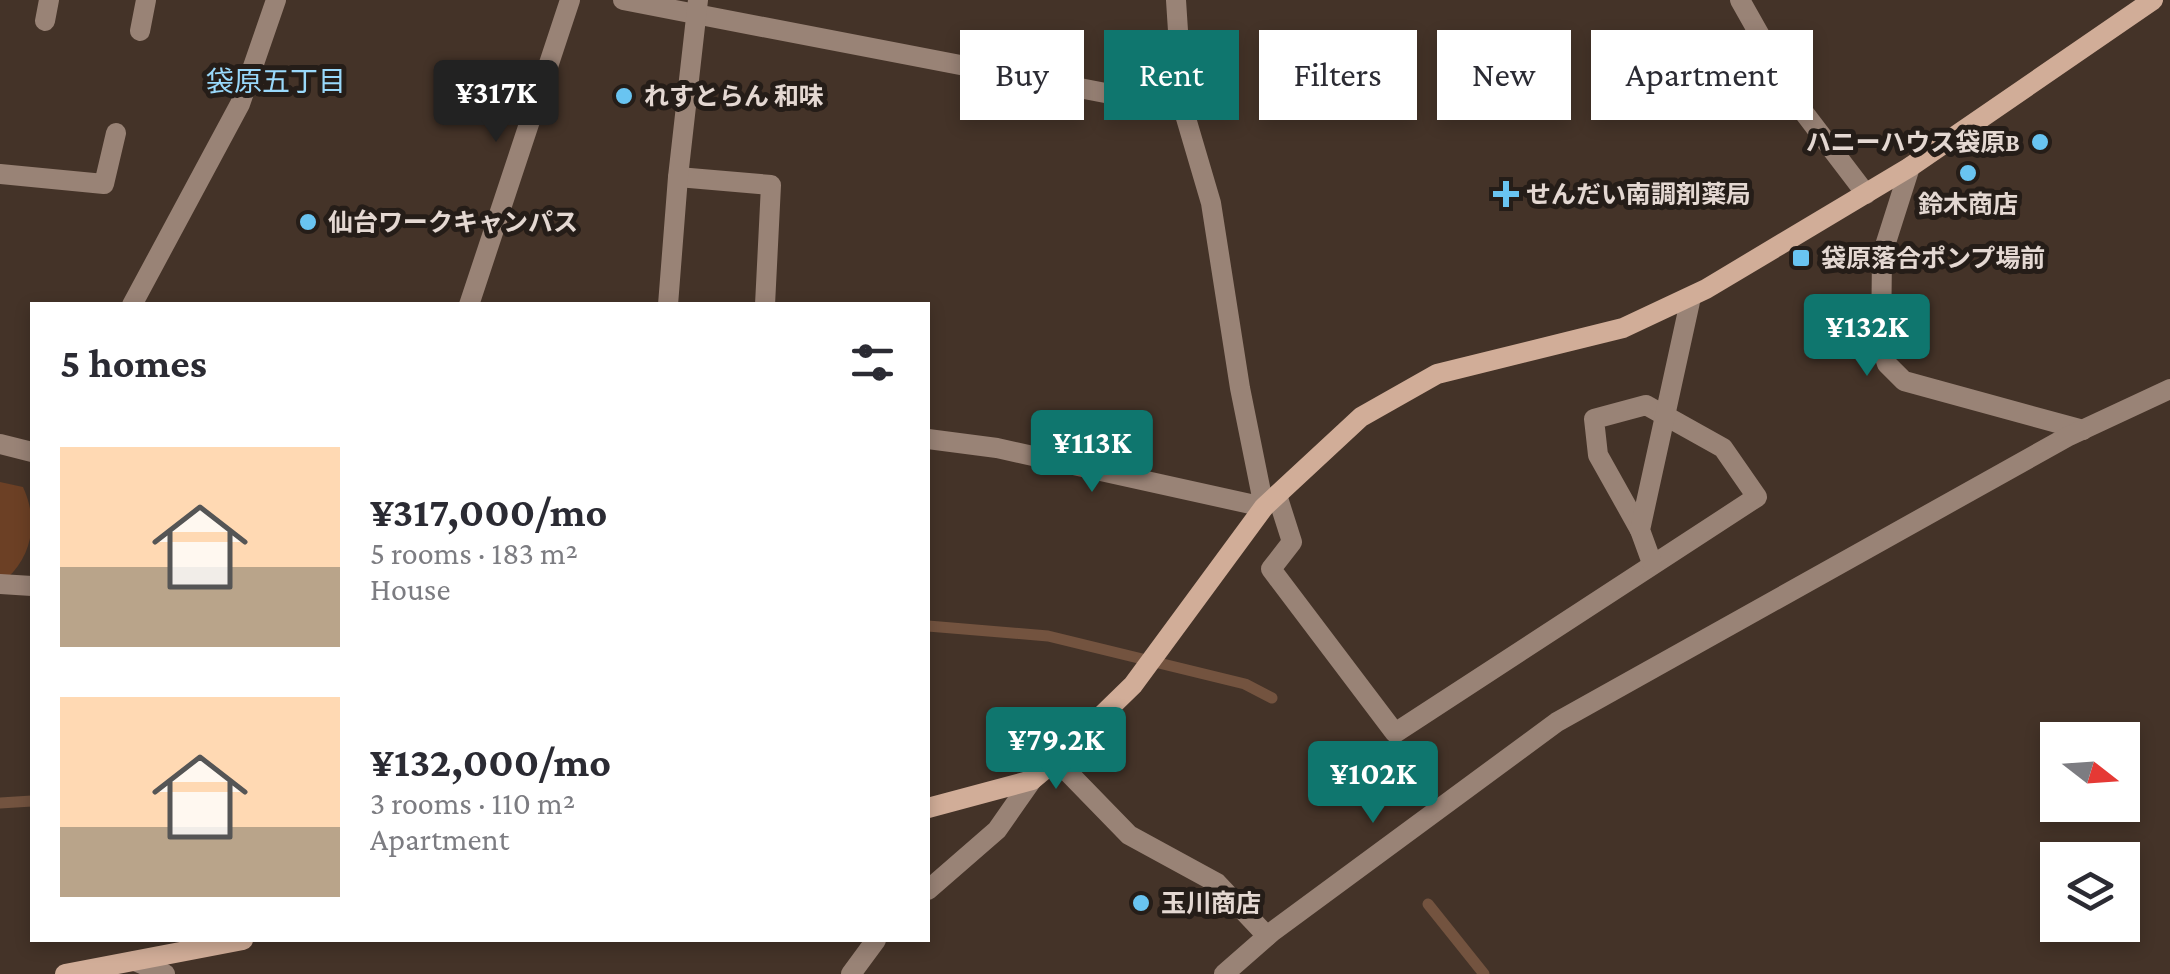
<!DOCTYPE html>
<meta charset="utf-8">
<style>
:root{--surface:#fff;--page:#f7f7f7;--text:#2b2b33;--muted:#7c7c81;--accent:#0f766e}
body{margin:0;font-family:"Crimson Pro","Noto Sans JP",serif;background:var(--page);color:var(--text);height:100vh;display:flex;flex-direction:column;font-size:38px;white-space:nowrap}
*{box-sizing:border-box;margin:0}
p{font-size:32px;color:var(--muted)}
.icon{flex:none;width:55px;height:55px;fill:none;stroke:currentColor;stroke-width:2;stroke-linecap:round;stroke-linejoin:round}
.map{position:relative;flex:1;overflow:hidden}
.drawer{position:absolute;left:30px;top:302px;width:900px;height:640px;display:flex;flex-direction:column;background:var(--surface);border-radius:0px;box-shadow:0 5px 15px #0003}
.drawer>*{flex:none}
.guide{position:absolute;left:960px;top:30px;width:950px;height:90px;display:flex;gap:20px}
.needle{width:65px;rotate:107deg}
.fabs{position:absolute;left:2040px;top:722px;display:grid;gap:20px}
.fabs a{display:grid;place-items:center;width:100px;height:100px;border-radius:0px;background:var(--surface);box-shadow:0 5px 15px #0003;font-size:50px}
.price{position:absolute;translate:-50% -85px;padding:0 22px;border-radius:10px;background:var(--accent);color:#fff;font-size:32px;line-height:65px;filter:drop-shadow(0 2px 5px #0008)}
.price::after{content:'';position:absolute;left:50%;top:60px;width:30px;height:22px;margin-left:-15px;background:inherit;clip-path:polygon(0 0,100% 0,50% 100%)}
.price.on{background:#222;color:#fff}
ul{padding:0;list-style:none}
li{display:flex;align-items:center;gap:30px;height:250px;padding:0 30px}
li span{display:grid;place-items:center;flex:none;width:280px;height:200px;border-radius:0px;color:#555}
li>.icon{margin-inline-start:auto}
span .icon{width:120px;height:120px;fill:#fffc;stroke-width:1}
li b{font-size:42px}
h2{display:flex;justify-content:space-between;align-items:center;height:120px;padding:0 30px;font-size:42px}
.pill{padding:0 35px;border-radius:0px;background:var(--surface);box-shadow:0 5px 15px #0003;font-size:35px;line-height:90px}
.pill.on{background:var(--accent);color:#fff}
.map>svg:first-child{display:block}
.green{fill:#6c4025}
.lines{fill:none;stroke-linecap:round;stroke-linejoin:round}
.stream{stroke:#73533f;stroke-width:11}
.lane{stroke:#998376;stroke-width:20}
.street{stroke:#998376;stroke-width:20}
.secondary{stroke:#d1ad98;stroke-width:20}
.poi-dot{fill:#69c4f1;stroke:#251d18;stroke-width:4}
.labels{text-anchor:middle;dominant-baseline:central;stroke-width:10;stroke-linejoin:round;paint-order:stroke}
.poi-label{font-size:25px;font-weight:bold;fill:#e4d8d2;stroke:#251d18;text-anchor:start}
.neighbourhood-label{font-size:28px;fill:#99d9fb;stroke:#251d18}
</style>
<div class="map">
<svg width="2170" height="974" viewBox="0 0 2170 974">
<rect width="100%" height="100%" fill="#443328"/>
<!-- green -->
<path class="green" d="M0 482 23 487C38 519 33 555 7 578L0 577Z"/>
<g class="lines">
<!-- stream -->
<g class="stream">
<polyline points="928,626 1048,636 1245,684 1272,698"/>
<polyline points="0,803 32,801"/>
<polyline points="1428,904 1484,974"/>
</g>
<!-- lane -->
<g class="lane">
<polyline points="1277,495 1292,542 1271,569 1395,733 1757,497 1723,448 1646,405 1594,419 1598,455 1640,530"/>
<polyline points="1652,563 1640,530 1691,297"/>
</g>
<!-- street -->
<g class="street">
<polyline points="623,0 1183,108"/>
<polyline points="1740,0 1802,110 1866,194"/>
<polyline points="45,21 49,0"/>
<polyline points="140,31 146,0"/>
<polyline points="1910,167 1882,255 1881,345 1887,364 1904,381 2083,430"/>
<polyline points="0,174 104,184 116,133"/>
<polyline points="678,177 771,185 765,305"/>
<polyline points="132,305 240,104 276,0"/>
<polyline points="469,305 570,0"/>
<polyline points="668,305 678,177 698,0"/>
<polyline points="928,439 997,448 1264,507 1240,388 1211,203 1183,108 1176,0"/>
<polyline points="0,444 32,452"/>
<polyline points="0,584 32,586"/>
<polyline points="1056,760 1129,835 1217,883 1267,936"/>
<polyline points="928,890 997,830 1032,780"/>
<polyline points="135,961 165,974"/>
<polyline points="851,974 876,940"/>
<polyline points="1224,974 1272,932 1557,722 2067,437 2170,389"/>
</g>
<!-- secondary -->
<g class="secondary">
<polyline points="928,808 1032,780 1056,760 1133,685 1264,507 1361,417 1437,374 1623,328 1706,289 1910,167 2153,0"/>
<polyline points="65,974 243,940"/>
</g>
</g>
<!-- markers -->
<g class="poi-dot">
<circle cx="624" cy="96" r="10"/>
<circle cx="2040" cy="142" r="10"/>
<circle cx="1968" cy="173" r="10"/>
<path d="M1501 179h10v10h10v10h-10v10h-10v-10h-10v-10h10z"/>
<circle cx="308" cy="222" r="10"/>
<rect x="1791" y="248" width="20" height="20" rx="5"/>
<circle cx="1141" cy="903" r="10"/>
</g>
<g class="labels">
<!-- poi labels -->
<g class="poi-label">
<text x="644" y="96">れすとらん 和味</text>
<text x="2020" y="142" text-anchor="end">ハニーハウス袋原B</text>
<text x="1526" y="194">せんだい南調剤薬局</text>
<text x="1968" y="204" text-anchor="middle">鈴木商店</text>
<text x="328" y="222">仙台ワークキャンパス</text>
<text x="1821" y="258">袋原落合ポンプ場前</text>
<text x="1161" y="903">玉川商店</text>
</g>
<!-- neighbourhood labels -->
<g class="neighbourhood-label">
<text x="276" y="81">袋原五丁目</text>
</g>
</g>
</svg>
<div class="fabs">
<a><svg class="needle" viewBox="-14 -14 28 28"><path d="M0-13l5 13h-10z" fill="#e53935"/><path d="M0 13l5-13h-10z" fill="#7c7c81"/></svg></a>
<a><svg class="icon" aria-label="layers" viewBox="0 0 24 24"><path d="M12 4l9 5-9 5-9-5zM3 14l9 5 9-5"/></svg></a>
</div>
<b class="price on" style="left:496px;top:145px">¥317K</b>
<b class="price" style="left:1867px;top:379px">¥132K</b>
<b class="price" style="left:1092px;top:495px">¥113K</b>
<b class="price" style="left:1056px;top:792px">¥79.2K</b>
<b class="price" style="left:1373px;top:826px">¥102K</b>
<div class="guide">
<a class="pill">Buy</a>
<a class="pill on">Rent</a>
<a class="pill">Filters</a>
<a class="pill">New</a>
<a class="pill">Apartment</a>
</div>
<section class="drawer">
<h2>5 homes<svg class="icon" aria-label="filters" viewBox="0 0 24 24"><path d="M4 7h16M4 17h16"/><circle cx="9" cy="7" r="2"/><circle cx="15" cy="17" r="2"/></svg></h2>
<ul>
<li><span style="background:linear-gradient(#ffd9b3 60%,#b9a48a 0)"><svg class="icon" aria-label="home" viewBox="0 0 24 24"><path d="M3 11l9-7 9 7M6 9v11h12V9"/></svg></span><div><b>¥317,000/mo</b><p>5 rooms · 183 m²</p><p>House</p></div></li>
<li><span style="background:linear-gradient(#ffd9b3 65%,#b9a48a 0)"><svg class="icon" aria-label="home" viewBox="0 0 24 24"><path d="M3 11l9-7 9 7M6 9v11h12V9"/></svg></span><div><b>¥132,000/mo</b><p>3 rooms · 110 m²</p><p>Apartment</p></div></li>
</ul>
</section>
</div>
